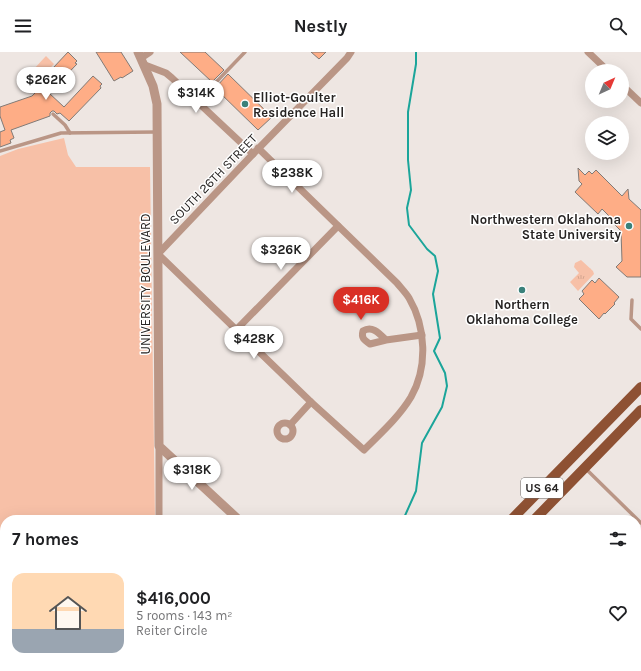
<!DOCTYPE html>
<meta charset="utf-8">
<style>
:root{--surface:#fff;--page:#f6f6f6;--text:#202124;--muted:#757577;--line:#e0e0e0;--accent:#d93025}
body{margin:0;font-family:Karla,sans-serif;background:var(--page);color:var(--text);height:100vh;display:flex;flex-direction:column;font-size:15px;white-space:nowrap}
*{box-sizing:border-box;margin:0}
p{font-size:13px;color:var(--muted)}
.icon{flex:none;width:22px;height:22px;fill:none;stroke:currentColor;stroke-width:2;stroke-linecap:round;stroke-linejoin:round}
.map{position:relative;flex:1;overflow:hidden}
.sheet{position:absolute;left:0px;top:463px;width:641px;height:156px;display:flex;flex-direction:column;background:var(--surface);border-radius:16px 16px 0 0;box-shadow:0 4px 16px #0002}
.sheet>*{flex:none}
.needle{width:26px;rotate:44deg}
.buttons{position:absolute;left:585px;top:12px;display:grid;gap:8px}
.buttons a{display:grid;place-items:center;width:44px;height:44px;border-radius:50%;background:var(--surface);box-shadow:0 4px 16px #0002;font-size:20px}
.price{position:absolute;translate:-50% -34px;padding:0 9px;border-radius:14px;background:#fff;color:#222;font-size:13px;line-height:26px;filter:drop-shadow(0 1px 2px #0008)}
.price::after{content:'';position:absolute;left:50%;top:24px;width:12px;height:9px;margin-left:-6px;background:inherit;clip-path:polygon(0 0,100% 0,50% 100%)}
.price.active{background:var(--accent);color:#fff}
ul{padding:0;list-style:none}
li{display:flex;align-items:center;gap:12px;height:100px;padding:0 12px}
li+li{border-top:1px solid var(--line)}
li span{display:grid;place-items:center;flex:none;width:112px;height:80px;border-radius:12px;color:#555}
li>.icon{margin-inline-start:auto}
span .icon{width:48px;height:48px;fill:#fffc;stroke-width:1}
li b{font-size:17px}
h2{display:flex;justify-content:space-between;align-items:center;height:48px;padding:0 12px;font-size:17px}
header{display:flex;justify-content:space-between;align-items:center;height:52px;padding:0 12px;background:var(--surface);font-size:18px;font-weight:700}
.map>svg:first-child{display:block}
.grass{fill:#f7c0a7}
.park{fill:url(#park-tufts)}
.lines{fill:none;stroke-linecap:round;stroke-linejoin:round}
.stream{stroke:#1ba59a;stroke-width:2}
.building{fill:#fead86;stroke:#817a76}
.service{stroke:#ba9686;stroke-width:3.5}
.minor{stroke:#ba9686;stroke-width:7}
.tertiary{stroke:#ba9686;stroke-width:9}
.primary{stroke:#8e5133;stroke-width:10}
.trunk{stroke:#864420;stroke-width:11}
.poi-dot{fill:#3a817a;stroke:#fff;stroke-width:1.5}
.labels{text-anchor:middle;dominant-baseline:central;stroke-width:3;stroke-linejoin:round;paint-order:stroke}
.shield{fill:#fff;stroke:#686665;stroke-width:1}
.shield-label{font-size:12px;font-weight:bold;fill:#272423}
.poi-label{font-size:13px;font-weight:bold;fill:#272423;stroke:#fff;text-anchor:start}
.street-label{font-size:13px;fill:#272423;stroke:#fff}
</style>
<header><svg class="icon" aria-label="menu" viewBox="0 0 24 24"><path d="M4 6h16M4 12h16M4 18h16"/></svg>Nestly<svg class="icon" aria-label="search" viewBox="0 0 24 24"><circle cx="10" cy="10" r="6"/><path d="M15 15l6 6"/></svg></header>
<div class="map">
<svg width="641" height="619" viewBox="0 0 641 619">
<defs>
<pattern id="park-tufts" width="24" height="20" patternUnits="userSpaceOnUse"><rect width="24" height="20" fill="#f7c0a7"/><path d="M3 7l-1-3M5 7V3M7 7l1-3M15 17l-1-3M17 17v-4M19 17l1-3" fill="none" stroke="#d4a58f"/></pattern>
</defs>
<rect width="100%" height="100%" fill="#eee6e2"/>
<!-- grass -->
<g class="grass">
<polygon points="46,4 54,12 40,27 32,19"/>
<polygon points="64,86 68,103 76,115 150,115 155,468 5,468 5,566 0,563 0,104 18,97"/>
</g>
<!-- park -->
<polygon class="park" points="581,208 593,219 594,222 578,239 570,230 579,221 574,215 575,211"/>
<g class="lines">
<!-- stream -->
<g class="stream">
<polyline points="403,468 416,439 422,391 442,355 447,334 445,321 434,299 440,286 433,242 438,219 435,204 427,197 409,173 407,156 411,138 408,108 408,60 416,12 416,0"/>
<polyline points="318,619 320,614"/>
</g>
</g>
<!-- building -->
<g class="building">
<polygon points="68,0 77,9 75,11 77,12 49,41 64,55 93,24 102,32 100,34 101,36 69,69 60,61 57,62 54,59 52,59 50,61 50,64 11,78 14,86 10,88 11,91 0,95 0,80 5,78 0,64 0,55 32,44 41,35 38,32"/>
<polygon points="96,0 121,0 133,19 122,26 121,25 114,29"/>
<polygon points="180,0 205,0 224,18 212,30"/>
<polygon points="311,0 326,0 319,7"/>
<polygon points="228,22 272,65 258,78 217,38 218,36 216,35"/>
<polygon points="578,116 585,123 589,119 592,122 596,118 622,144 628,137 629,147 641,158 641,225 627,225 616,215 622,209 621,179 611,169 613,168 602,157 598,162 575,140 582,132 579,129"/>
<polygon points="599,226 619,245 614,251 615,252 605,262 604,261 599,267 579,247 584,242 582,239 592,228 595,231"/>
</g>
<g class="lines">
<!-- service -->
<g class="service">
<polyline points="197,50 245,0"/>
<polyline points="53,62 65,73 70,81"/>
<polyline points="0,99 61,81 156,80"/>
<polyline points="632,248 631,267 641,277"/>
<polyline points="585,416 641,471"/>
</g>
<!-- minor -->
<g class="minor">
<polyline points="588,0 608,19"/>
<polyline points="141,6 150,0"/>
<polyline points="145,13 166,21 172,26 253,102"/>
<polyline points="622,33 641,51"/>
<path d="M258 96 397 231C401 236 406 241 409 246 426 275 428 315 411 345 399 365 380 382 364 398L311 350 158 202 253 102 347 6 351 0"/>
<polyline points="237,277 338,174"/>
<path d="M386 288 370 292C364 288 361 286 363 279 372 273 379 281 386 288L422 283"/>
<circle cx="285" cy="379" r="8"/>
<polyline points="290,373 311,350"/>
<polyline points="159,394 159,468"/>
</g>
<!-- tertiary -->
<polyline class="tertiary" points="138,0 153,34 157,52 159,394 239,468"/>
<!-- primary -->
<g class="primary">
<polyline points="511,468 641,335"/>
<polyline points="534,468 641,358"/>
<polyline points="363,619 368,614"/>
<polyline points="386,619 391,614"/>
</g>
<!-- trunk -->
<g class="trunk">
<polyline points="0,594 5,596"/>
<polyline points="59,614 74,619"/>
<polyline points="480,614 484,619"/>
<polyline points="493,614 498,619"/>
<polyline points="0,617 4,619"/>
</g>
</g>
<!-- markers -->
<g class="poi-dot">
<circle cx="245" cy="52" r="4"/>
<circle cx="629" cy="174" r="4"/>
<circle cx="522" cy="238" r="4"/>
</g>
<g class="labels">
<!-- shield labels -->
<rect class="shield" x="521" y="426" width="42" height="20" rx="3"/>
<g class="shield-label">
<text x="542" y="436">US 64</text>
</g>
<!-- poi labels -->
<g class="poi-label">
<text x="253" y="45">Elliot-Goulter<tspan x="253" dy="15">Residence Hall</tspan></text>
<text x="621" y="167" text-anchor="end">Northwestern Oklahoma<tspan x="621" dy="15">State University</tspan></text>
<text x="522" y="252" text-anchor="middle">Northern<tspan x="522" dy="15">Oklahoma College</tspan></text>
</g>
<!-- street labels -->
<g class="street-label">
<text transform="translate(213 127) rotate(-46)">SOUTH 26TH STREET</text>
<text transform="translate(145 232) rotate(-90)">UNIVERSITY BOULEVARD</text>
</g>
</g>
</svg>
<div class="buttons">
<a><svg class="needle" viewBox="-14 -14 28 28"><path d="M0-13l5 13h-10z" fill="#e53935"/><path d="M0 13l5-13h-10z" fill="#757577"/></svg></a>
<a><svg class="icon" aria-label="layers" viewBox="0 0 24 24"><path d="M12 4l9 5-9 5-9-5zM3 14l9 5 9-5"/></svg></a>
</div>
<b class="price" style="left:46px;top:49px">$262K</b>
<b class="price" style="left:196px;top:62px">$314K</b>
<b class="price" style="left:292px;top:142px">$238K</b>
<b class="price" style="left:281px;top:219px">$326K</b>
<b class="price active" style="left:361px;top:269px">$416K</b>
<b class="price" style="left:254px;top:308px">$428K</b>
<b class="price" style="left:192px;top:439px">$318K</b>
<section class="sheet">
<h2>7 homes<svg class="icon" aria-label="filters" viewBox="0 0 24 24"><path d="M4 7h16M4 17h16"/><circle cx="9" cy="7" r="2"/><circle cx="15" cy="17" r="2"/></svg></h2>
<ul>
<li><span style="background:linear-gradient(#ffd9b3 70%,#9aa5b1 0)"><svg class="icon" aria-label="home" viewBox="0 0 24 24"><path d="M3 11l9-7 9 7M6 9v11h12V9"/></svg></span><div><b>$416,000</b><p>5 rooms · 143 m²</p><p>Reiter Circle</p></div><svg class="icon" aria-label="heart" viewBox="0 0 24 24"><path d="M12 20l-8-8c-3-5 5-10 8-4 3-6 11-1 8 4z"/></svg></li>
</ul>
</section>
</div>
